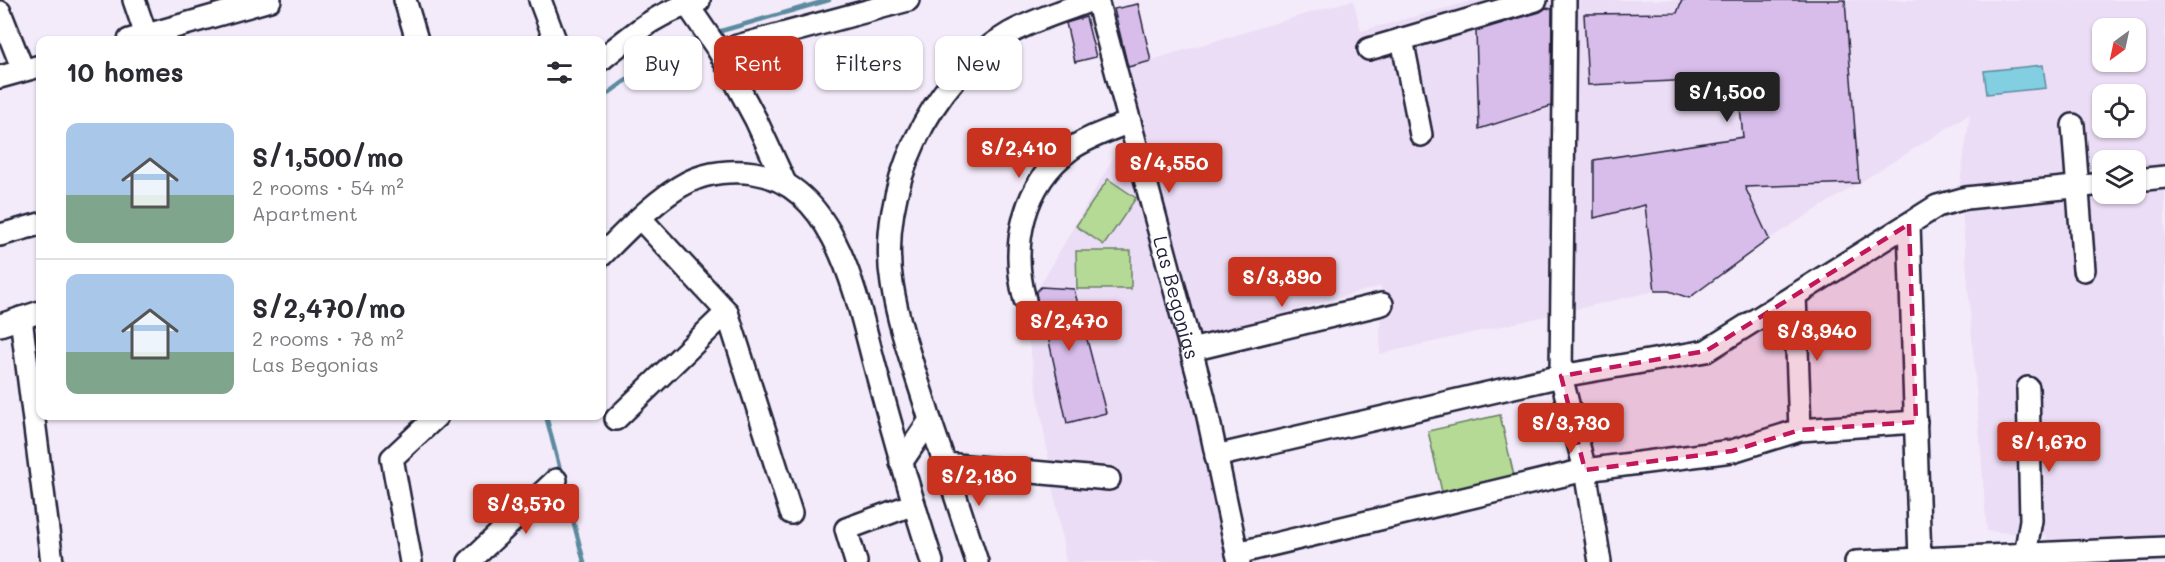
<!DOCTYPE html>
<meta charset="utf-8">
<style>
:root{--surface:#fff;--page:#f7f7f7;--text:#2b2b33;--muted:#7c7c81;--line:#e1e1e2;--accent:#c8321e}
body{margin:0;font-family:Mali,sans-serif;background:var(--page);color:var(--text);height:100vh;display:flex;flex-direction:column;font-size:22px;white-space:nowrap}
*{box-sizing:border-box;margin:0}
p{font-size:20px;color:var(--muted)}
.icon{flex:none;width:33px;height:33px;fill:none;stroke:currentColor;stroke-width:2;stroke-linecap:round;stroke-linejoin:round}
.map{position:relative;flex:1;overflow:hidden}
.sheet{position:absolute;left:36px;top:36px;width:570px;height:384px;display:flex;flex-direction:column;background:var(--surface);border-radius:12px;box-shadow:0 2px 4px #0004}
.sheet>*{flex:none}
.hud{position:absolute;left:624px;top:36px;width:570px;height:54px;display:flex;gap:12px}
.needle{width:39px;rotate:213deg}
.fabs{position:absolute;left:2092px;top:18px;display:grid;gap:12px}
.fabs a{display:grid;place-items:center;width:54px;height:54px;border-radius:12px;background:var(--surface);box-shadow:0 2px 4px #0004;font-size:30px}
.price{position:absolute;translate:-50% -51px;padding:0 14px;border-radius:6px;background:var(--accent);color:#fff;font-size:20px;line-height:39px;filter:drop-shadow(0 2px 3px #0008)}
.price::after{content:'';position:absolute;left:50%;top:36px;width:18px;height:14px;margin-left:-9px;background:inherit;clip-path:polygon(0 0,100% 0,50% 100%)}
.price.on{background:#222;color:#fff}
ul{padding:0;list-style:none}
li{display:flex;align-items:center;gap:18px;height:150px;padding:0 30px}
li+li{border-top:2px solid var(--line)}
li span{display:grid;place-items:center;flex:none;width:168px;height:120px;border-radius:12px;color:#555}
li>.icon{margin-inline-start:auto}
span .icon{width:72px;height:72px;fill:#fffc;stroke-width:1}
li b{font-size:26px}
h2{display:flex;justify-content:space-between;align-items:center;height:72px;padding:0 30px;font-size:26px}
.chip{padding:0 21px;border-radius:12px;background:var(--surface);box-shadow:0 2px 4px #0004;font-size:21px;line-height:54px}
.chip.on{background:var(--accent);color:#fff}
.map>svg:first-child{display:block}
.built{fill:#ebddf5;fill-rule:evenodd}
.green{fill:#b4da96;stroke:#6b7e68;stroke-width:1.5}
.water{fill:#83cfe2;stroke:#5c8a9f;stroke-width:1.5}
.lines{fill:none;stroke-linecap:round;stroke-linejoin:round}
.stream{stroke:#5c8a9f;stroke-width:4.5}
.building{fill:#d8bdeb;stroke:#22223b;stroke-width:1.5}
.minor-casing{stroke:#22223b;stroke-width:26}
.minor{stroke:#fff;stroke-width:21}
.marked{fill:#c2185b;fill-opacity:0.2;stroke:#c2185b;stroke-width:4.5;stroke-dasharray:12 8;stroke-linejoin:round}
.labels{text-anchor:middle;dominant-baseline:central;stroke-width:4.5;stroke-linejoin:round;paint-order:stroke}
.street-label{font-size:20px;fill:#22223b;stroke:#fff}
</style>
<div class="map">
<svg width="2165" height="562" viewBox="0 0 2165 562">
<rect width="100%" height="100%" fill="#f3ebf9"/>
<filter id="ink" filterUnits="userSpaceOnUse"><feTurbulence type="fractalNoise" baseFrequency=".0167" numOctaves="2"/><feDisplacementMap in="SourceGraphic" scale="12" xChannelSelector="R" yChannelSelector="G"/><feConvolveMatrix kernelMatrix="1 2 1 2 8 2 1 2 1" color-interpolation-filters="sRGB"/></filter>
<g filter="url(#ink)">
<!-- built -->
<path class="built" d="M1353 0 1361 31 1475 0H2165V562H2037L2047 536 1987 531 1960 183 1970 114 1769 239 1689 298 1669 291H1655L1380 354 1381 286 1197 337 1246 562H1066L1024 313 1126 136 1128 67ZM2103 28H2136V62H2103ZM2103 94H2136V128H2103ZM2103 160H2136V194H2103Z"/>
<!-- green -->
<g class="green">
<polygon points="1108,179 1136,198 1104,245 1076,226"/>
<polygon points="1076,251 1131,251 1131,289 1077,289"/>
<polygon points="1500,415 1517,489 1445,505 1428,431"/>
</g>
<!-- water -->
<polygon class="water" points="2043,65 2046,88 1987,94 1984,71"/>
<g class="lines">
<!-- stream -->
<g class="stream">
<polyline points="714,33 829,0"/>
<path d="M602 98C633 76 663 49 701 37"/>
<polyline points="546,416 584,562"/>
</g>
</g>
<!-- building -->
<g class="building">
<polygon points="1682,0 1845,0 1859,183 1745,187 1769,239 1689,298 1669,291 1655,291 1645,205 1594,218 1594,160 1743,137 1737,78 1588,85 1584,14 1677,13"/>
<polygon points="1138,4 1151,61 1128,67 1114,9"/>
<polygon points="1546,8 1552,9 1551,106 1479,129 1476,31 1540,12"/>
<polygon points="1086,17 1096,57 1075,62 1066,23"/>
<polygon points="1041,287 1074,289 1106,413 1067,423 1047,332 1035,333 1037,321 1033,310 1037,303 1036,292"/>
</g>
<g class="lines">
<defs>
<g id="minor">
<polyline points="134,0 146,35"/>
<polyline points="405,0 417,40"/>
<polyline points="540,0 555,40"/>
<polyline points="684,0 719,51 756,120 785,183"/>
<path id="s1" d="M1097 0 1204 398 1239 562"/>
<polyline points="1565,0 1561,376 1585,470 1600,562"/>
<polyline points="0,12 23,70"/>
<polyline points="1402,39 1421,135"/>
<polyline points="129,40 270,0"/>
<polyline points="1369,49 1536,0"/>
<polyline points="719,51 908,0"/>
<path d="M602 59C637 31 654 14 699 1"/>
<polyline points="0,77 40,66"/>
<polyline points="2073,125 2084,270"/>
<polyline points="2136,180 2165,177"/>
<polyline points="640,218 727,312 791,513"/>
<polyline points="1909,224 1920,560"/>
<polyline points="0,235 40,224"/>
<path d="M602 255C626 231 657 198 688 182 708 172 733 170 754 173 839 186 858 306 877 374 894 437 912 500 932 562"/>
<polyline points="1795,295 1800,430"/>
<path d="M1025 300C1010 245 1023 184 1071 149 1088 137 1110 130 1130 122"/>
<polyline points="21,318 52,562"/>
<polyline points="0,325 40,312"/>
<polyline points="1191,350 1382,304"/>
<polyline points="616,419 727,312"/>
<polyline points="930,420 945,464 1109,479"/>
<polyline points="1216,456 1561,376 1706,351 1937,206 1966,198 2103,184"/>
<path d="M901 463 930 420C917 376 899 330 892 284 877 192 929 79 1010 33 1035 19 1065 11 1091 0"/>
<polyline points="945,464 977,562"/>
<polyline points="1237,553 1585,470 1732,451 1800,430 1916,422"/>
<polyline points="2025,555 2031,520 2028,388"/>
<polyline points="411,562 392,458 437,416"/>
<polyline points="469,562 556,480"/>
<polyline points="856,562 846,529 914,504"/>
<polyline points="1856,562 2165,548"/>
</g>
</defs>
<!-- minor casing -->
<use href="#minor" class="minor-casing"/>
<!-- minor -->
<use href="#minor" class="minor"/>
</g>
</g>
<!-- marked area -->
<path class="marked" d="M1909 224 1916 422 1800 430 1732 451 1585 470 1561 376 1706 351Z"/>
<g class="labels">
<!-- street labels -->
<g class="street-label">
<text stroke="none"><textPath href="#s1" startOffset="308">Las Begonias</textPath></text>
</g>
</g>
</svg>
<div class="fabs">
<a><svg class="needle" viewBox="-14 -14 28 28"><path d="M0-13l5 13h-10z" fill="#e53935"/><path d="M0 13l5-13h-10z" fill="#7c7c81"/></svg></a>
<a><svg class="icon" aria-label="locate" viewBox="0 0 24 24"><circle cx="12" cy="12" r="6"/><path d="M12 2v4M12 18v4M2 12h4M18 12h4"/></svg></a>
<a><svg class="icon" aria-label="layers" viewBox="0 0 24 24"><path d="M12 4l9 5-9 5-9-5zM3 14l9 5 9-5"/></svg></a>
</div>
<b class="price on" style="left:1727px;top:123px">S/1,500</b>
<b class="price" style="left:1019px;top:179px">S/2,410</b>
<b class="price" style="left:1169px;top:194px">S/4,550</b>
<b class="price" style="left:1282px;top:308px">S/3,890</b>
<b class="price" style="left:1069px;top:352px">S/2,470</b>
<b class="price" style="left:1817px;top:362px">S/3,940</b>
<b class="price" style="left:1571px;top:454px">S/3,730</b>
<b class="price" style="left:2049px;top:473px">S/1,670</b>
<b class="price" style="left:979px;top:507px">S/2,180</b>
<b class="price" style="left:526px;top:535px">S/3,570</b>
<div class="hud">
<a class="chip">Buy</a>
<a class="chip on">Rent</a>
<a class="chip">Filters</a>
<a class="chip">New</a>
</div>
<section class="sheet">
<h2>10 homes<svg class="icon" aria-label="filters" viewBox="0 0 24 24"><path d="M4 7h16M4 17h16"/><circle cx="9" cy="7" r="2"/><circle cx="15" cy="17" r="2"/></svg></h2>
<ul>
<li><span style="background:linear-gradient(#a9c7e8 60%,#7fa58c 0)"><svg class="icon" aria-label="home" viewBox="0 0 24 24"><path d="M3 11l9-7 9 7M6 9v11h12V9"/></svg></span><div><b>S/1,500/mo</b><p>2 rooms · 54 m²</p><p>Apartment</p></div></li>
<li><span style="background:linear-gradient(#a9c7e8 65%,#7fa58c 0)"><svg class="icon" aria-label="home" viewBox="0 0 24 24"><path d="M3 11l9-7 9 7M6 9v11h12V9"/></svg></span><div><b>S/2,470/mo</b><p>2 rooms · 78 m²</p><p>Las Begonias</p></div></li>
</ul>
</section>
</div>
